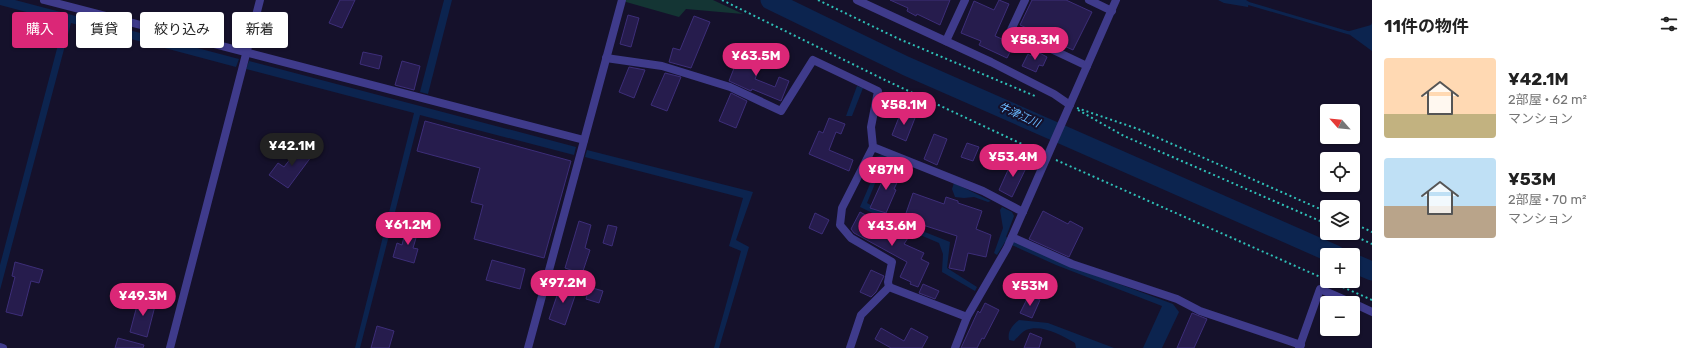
<!DOCTYPE html>
<html lang="ja">
<meta charset="utf-8">
<style>
:root{--surface:#fff;--page:#f6f6f6;--text:#222;--muted:#767676;--accent:#db2777}
body{margin:0;font-family:Rubik,"Noto Sans JP",sans-serif;background:var(--page);color:var(--text);height:100vh;display:flex;flex-direction:column;font-size:15px;white-space:nowrap}
*{box-sizing:border-box;margin:0}
p{font-size:13px;color:var(--muted)}
.icon{flex:none;width:22px;height:22px;fill:none;stroke:currentColor;stroke-width:2;stroke-linecap:round;stroke-linejoin:round}
.map{position:relative;flex:1;overflow:hidden}
.side{display:flex;flex-direction:column;background:var(--surface);width:320px}
.side>*{flex:none}
.top-card{position:absolute;left:12px;top:12px;width:380px;height:36px;display:flex;gap:8px}
.needle{width:26px;rotate:297deg}
.tools{position:absolute;left:1320px;top:104px;display:grid;gap:8px}
.tools a{display:grid;place-items:center;width:40px;height:40px;border-radius:4px;background:var(--surface);box-shadow:0 1px 3px #0004;font-size:20px}
.price{position:absolute;translate:-50% -34px;padding:0 9px;border-radius:14px;background:var(--accent);color:#fff;font-size:13px;line-height:26px;filter:drop-shadow(0 1px 2px #0008)}
.price::after{content:'';position:absolute;left:50%;top:24px;width:12px;height:9px;margin-left:-6px;background:inherit;clip-path:polygon(0 0,100% 0,50% 100%)}
.price.current{background:#222;color:#fff}
ul{padding:0;list-style:none}
li{display:flex;align-items:center;gap:12px;height:100px;padding:0 12px}
li span{display:grid;place-items:center;flex:none;width:112px;height:80px;border-radius:4px;color:#555}
li>.icon{margin-inline-start:auto}
span .icon{width:48px;height:48px;fill:#fffc;stroke-width:1}
li b{font-size:17px}
h2{display:flex;justify-content:space-between;align-items:center;height:48px;padding:0 12px;font-size:17px}
.pill{padding:0 14px;border-radius:4px;background:var(--surface);box-shadow:0 1px 3px #0004;font-size:14px;line-height:36px}
.pill.current{background:var(--accent);color:#fff}
main{display:flex;flex:1;min-height:0}
.map>svg:first-child{display:block}
.green{fill:#143534}
.water{fill:#0c244f}
.lines{fill:none;stroke-linecap:round;stroke-linejoin:round}
.stream{stroke:#0c244f;stroke-width:3}
.river{stroke:#0c244f;stroke-width:19}
.building{fill:#261c4d;stroke:#3d2e79}
.path{stroke:#2fbfb7;stroke-width:2;stroke-dasharray:2 3;stroke-linecap:butt}
.street{stroke:#3f3b8b;stroke-width:8}
.labels{text-anchor:middle;dominant-baseline:central;stroke-width:4;stroke-linejoin:round;paint-order:stroke}
.water-label{font-size:11px;font-style:italic;fill:#69b9ff;stroke:#15112b}
</style>
<main>
<div class="map">
<svg width="1372" height="348" viewBox="0 0 1372 348">
<rect width="100%" height="100%" fill="#15112b"/>
<!-- green -->
<polygon class="green" points="619,0 713,0 743,14 686,9 679,17"/>
<!-- water -->
<g class="water">
<polygon points="0,0 15,0 239,59 236,67 71,23 0,290 0,265 64,22 0,5"/>
<polygon points="444,0 452,0 428,94 420,92"/>
<polygon points="1218,0 1246,0 1249,2 1248,7 1224,3"/>
<polygon points="1372,23 1372,51 1346,32 1371,25"/>
<polygon points="249,61 576,147 574,155 420,115 360,348 355,348 414,113 246,69"/>
<polygon points="857,86 863,88 852,116 846,116"/>
<polygon points="587,150 753,192 736,240 749,247 719,348 714,348 741,251 729,246 743,198 585,157"/>
<polygon points="882,155 893,159 881,169 867,203 907,225 950,242 947,268 977,287 975,291 942,272 943,254 939,243 906,229 860,207 877,168 875,157"/>
<polygon points="954,183 991,201 988,202 974,197 964,198 955,197 952,189"/>
<polygon points="1002,207 1012,212 1014,216 1006,237 1057,261 1173,304 1179,312 1162,348 1143,348 1162,306 1056,265 1005,242 997,255 994,253 1003,228 1000,210"/>
<path d="M1019 320 1048 323 1114 348H1076L1075 343C1061 335 1042 324 1026 330 1022 332 1018 337 1014 341L1009 340C1007 331 1013 325 1019 320Z"/>
</g>
<g class="lines">
<!-- stream -->
<polyline class="stream" points="1247,3 1349,33"/>
<!-- river -->
<g class="river">
<polyline points="770,0 906,66 1336,255"/>
<polyline points="1353,263 1372,271"/>
</g>
</g>
<!-- building -->
<g class="building">
<polygon points="340,0 355,0 342,28 329,23"/>
<polygon points="890,0 950,0 940,25 917,14 916,16 907,11 908,8"/>
<polygon points="999,0 1009,4 995,36 1014,44 1007,58 979,45 981,41 961,33 974,1 994,10"/>
<polygon points="1032,0 1066,0 1092,12 1073,50 1062,45 1063,44 1020,25"/>
<polygon points="628,15 639,18 631,47 620,44"/>
<polygon points="694,16 710,22 691,68 669,62 673,48 680,50"/>
<polygon points="749,50 764,56 755,79 775,87 779,77 789,81 781,101 752,89 751,91 729,81 738,58 745,61"/>
<polygon points="1034,50 1047,57 1043,66 1039,65 1036,72 1022,66 1028,54 1031,56"/>
<polygon points="363,52 382,56 379,69 360,64"/>
<polygon points="402,61 420,66 414,90 395,85"/>
<polygon points="629,67 645,70 634,98 619,92"/>
<polygon points="665,73 681,77 667,111 651,105"/>
<polygon points="731,93 747,101 736,128 719,121"/>
<polygon points="901,112 915,118 906,141 892,135"/>
<polygon points="829,118 845,124 841,134 836,132 829,150 853,160 849,171 809,154 819,131 823,133"/>
<polygon points="425,121 571,161 544,258 474,239 483,205 471,202 480,168 417,151"/>
<polygon points="934,134 947,139 937,165 924,159"/>
<polygon points="967,143 979,147 973,161 961,157"/>
<polygon points="302,144 314,153 288,188 269,175 278,163 284,167"/>
<polygon points="1013,159 1027,166 1012,197 999,190"/>
<polygon points="889,166 902,172 894,189 896,190 886,213 870,208"/>
<polygon points="913,193 944,204 946,197 958,201 958,203 982,211 976,229 991,235 986,257 968,253 964,271 949,268 957,236 904,219"/>
<polygon points="1043,211 1068,224 1070,221 1083,228 1069,257 1029,239"/>
<polygon points="860,212 908,238 904,244 924,253 921,259 929,263 918,287 910,284 911,282 900,277 907,262 854,233 851,229"/>
<polygon points="815,213 829,220 822,234 809,228"/>
<polygon points="579,221 591,225 585,248 590,250 582,274 565,268"/>
<polygon points="407,225 419,228 413,248 418,249 414,263 393,257 397,243 402,245"/>
<polygon points="608,225 617,227 612,246 603,243"/>
<polygon points="492,260 525,269 520,289 486,280"/>
<polygon points="15,262 43,270 39,283 31,281 22,316 6,312 15,277 12,276"/>
<polygon points="871,270 884,276 876,292 871,297 860,292"/>
<polygon points="561,284 577,290 565,325 549,319"/>
<polygon points="923,284 939,291 935,299 919,293"/>
<polygon points="589,287 603,291 599,303 586,299"/>
<polygon points="1029,295 1040,300 1032,318 1020,313"/>
<polygon points="139,298 156,302 147,337 130,332"/>
<polygon points="985,303 999,310 984,339 982,338 977,348 961,348 978,311 980,313"/>
<polygon points="1192,313 1207,319 1194,348 1177,348"/>
<polygon points="377,326 394,331 389,348 371,348"/>
<polygon points="881,328 904,341 911,328 928,337 922,348 891,348 875,339"/>
<polygon points="1030,333 1042,338 1039,348 1024,348"/>
<polygon points="118,338 144,345 143,348 115,348"/>
</g>
<g class="lines">
<!-- path -->
<g class="path">
<polyline points="722,0 885,80 1039,152"/>
<polyline points="818,0 899,39 1035,96"/>
<polyline points="1077,108 1138,129 1327,212"/>
<polyline points="1078,110 1124,136 1327,224"/>
<polyline points="1056,160 1327,280"/>
<polyline points="1353,223 1372,232"/>
<polyline points="1348,233 1372,244"/>
<polyline points="1329,281 1372,300"/>
</g>
<!-- street -->
<g class="street">
<polyline points="44,0 584,140"/>
<polyline points="857,0 991,62 1054,94 1070,105"/>
<polyline points="1025,0 1011,30 1087,66"/>
<polyline points="1089,0 1112,11"/>
<polyline points="946,41 965,0"/>
<polyline points="606,58 662,66 730,87 781,111 813,60 878,91 871,127 873,147 983,191 1023,212"/>
<polyline points="873,147 842,208 840,225 851,238 892,262 888,282 889,287"/>
<polyline points="1012,237 1072,264 1177,299 1200,311 1301,345"/>
<polyline points="1353,303 1372,312"/>
<polyline points="0,347 3,348"/>
<polyline points="170,348 260,0"/>
<polyline points="528,348 622,0"/>
<polyline points="850,348 861,315 889,287 967,317"/>
<polyline points="955,348 967,317 1007,248 1116,0"/>
<polyline points="1299,348 1320,289 1352,303"/>
</g>
</g>
<g class="labels">
<!-- water labels -->
<g class="water-label">
<text transform="translate(1019 115) rotate(24)">牛津江川</text>
</g>
</g>
</svg>
<div class="tools">
<a><svg class="needle" viewBox="-14 -14 28 28"><path d="M0-13l5 13h-10z" fill="#e53935"/><path d="M0 13l5-13h-10z" fill="#767676"/></svg></a>
<a><svg class="icon" aria-label="locate" viewBox="0 0 24 24"><circle cx="12" cy="12" r="6"/><path d="M12 2v4M12 18v4M2 12h4M18 12h4"/></svg></a>
<a><svg class="icon" aria-label="layers" viewBox="0 0 24 24"><path d="M12 4l9 5-9 5-9-5zM3 14l9 5 9-5"/></svg></a>
<a>+</a>
<a>−</a>
</div>
<b class="price" style="left:1035px;top:61px">¥58.3M</b>
<b class="price" style="left:756px;top:77px">¥63.5M</b>
<b class="price" style="left:904px;top:126px">¥58.1M</b>
<b class="price current" style="left:292px;top:167px">¥42.1M</b>
<b class="price" style="left:1013px;top:178px">¥53.4M</b>
<b class="price" style="left:886px;top:191px">¥87M</b>
<b class="price" style="left:408px;top:246px">¥61.2M</b>
<b class="price" style="left:892px;top:247px">¥43.6M</b>
<b class="price" style="left:563px;top:304px">¥97.2M</b>
<b class="price" style="left:1030px;top:307px">¥53M</b>
<b class="price" style="left:143px;top:317px">¥49.3M</b>
<div class="top-card">
<a class="pill current">購入</a>
<a class="pill">賃貸</a>
<a class="pill">絞り込み</a>
<a class="pill">新着</a>
</div>
</div>
<section class="side">
<h2>11件の物件<svg class="icon" aria-label="filters" viewBox="0 0 24 24"><path d="M4 7h16M4 17h16"/><circle cx="9" cy="7" r="2"/><circle cx="15" cy="17" r="2"/></svg></h2>
<ul>
<li><span style="background:linear-gradient(#ffd9b3 70%,#c2b280 0)"><svg class="icon" aria-label="home" viewBox="0 0 24 24"><path d="M3 11l9-7 9 7M6 9v11h12V9"/></svg></span><div><b>¥42.1M</b><p>2部屋 · 62 m²</p><p>マンション</p></div></li>
<li><span style="background:linear-gradient(#bfe0f5 60%,#b9a48a 0)"><svg class="icon" aria-label="home" viewBox="0 0 24 24"><path d="M3 11l9-7 9 7M6 9v11h12V9"/></svg></span><div><b>¥53M</b><p>2部屋 · 70 m²</p><p>マンション</p></div></li>
</ul>
</section>
</main>
